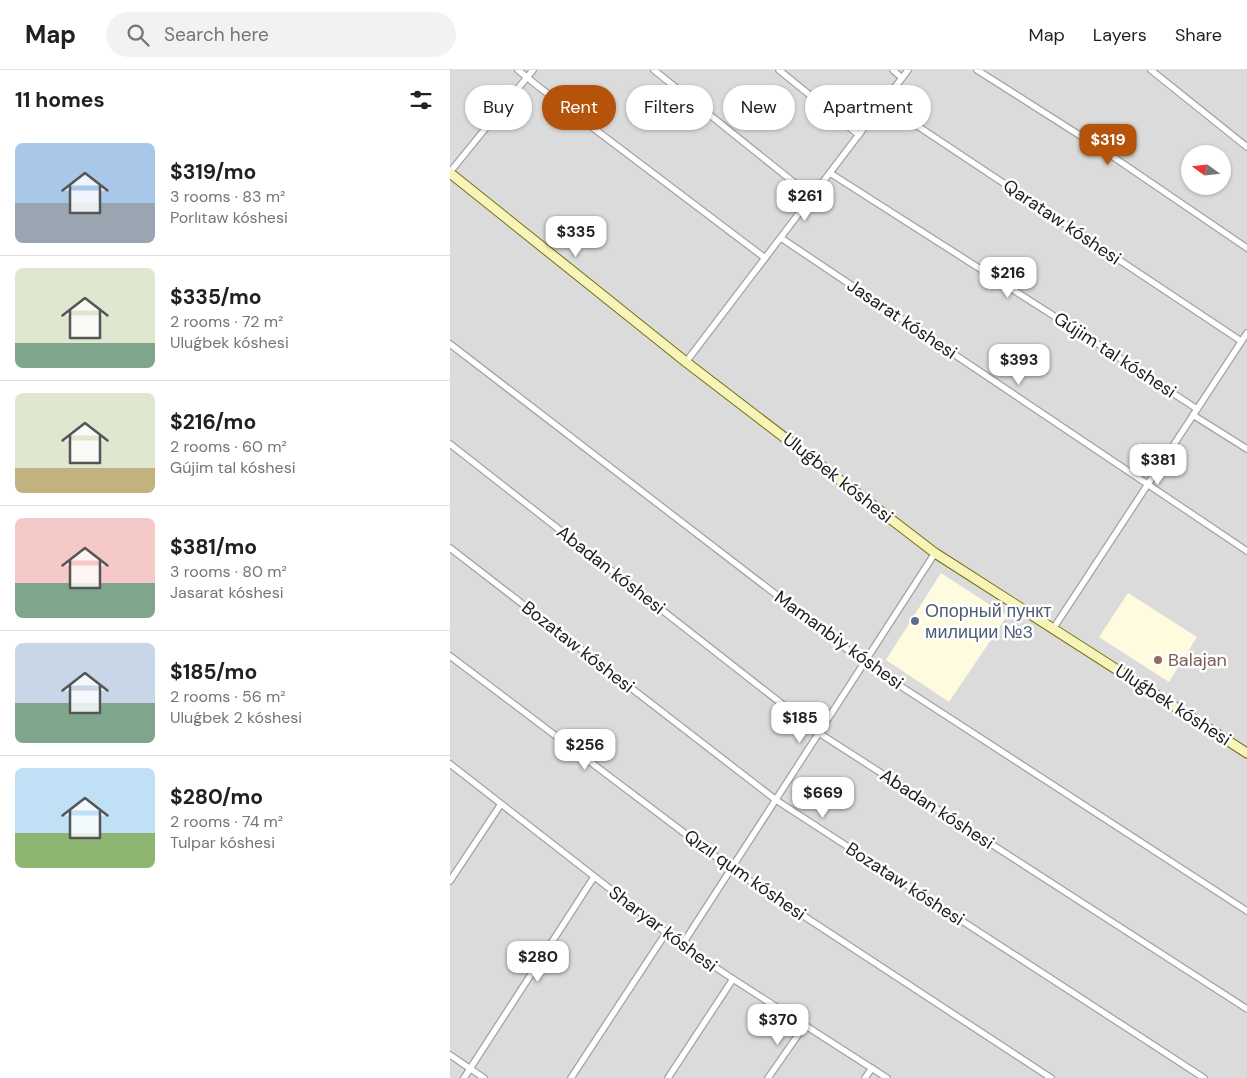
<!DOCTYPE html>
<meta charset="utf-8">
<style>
:root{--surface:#fff;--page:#f2f2f2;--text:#202124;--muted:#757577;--line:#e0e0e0;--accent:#b45309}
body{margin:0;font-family:"DM Sans",sans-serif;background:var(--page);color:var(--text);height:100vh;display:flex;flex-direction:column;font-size:19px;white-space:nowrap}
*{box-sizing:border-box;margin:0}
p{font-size:16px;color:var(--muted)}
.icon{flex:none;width:28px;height:28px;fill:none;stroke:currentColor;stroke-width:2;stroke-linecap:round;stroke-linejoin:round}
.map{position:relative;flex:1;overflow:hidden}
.side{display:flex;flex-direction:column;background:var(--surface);width:450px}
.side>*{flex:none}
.top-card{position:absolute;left:15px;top:15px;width:475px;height:45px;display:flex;gap:10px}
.needle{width:32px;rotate:285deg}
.buttons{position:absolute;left:731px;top:75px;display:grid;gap:10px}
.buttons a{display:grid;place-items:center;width:50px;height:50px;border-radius:50%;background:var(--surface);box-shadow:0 1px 4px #0004;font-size:25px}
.price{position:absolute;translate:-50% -42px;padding:0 11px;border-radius:10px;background:#fff;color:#222;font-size:16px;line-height:32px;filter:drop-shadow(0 1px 2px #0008)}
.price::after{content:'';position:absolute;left:50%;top:30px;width:15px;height:11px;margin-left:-8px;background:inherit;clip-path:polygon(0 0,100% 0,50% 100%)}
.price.active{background:var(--accent);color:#fff}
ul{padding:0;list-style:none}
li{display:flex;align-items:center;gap:15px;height:125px;padding:0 15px}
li+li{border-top:1px solid var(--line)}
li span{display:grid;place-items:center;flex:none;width:140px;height:100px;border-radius:8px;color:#555}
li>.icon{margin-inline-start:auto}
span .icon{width:60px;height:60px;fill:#fffc;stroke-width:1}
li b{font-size:21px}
h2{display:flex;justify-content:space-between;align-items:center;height:60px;padding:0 15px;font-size:21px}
.tag{padding:0 18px;border-radius:22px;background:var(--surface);box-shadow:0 1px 4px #0004;font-size:18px;line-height:45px}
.tag.active{background:var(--accent);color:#fff}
header{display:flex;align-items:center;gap:30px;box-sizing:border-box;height:70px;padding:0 25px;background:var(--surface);border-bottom:1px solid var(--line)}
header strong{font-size:24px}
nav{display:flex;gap:28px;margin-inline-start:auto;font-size:18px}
.search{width:350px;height:45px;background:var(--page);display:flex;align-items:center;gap:12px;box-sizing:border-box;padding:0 18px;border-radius:28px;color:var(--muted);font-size:19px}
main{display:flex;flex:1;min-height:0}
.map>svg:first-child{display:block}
.residential{fill:#dcdbdb;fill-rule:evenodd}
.education{fill:#fefbde}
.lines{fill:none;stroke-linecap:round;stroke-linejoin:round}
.street-casing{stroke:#a2a2a2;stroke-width:8}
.secondary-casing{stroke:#727208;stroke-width:11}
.street{stroke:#fff;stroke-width:5.5}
.secondary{stroke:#f8f4b9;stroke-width:9}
.service-dot{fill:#5c6f8a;stroke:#fff;stroke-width:2}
.education-dot{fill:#8d6e63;stroke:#fff;stroke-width:2}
.labels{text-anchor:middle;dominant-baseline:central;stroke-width:5;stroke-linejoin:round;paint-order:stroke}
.street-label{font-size:18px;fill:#1e1e1e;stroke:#fff}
.service-label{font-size:18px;fill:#4e5e75;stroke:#fff;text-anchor:start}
.education-label{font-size:18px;fill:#785e54;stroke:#fff;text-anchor:start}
</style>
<header>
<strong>Map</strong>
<div class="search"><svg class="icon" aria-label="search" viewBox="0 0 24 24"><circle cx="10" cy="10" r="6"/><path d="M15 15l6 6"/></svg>Search here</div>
<nav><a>Map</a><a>Layers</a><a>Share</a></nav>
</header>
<main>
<section class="side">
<h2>11 homes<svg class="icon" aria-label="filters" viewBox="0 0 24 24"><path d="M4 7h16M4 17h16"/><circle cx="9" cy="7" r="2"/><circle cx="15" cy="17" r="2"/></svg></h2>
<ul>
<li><span style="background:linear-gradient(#a9c7e8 60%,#9aa5b1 0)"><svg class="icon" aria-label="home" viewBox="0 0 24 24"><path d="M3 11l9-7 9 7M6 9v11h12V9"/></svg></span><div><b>$319/mo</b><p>3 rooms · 83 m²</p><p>Porlıtaw kóshesi</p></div></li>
<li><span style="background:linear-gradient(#dfe7d0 75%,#7fa58c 0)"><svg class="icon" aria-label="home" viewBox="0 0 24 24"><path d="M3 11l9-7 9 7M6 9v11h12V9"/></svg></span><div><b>$335/mo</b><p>2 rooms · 72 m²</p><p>Uluǵbek kóshesi</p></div></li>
<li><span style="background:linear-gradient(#dfe7d0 75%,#c2b280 0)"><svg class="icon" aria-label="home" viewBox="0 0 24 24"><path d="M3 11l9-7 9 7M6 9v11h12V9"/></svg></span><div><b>$216/mo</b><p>2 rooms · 60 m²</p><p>Gújim tal kóshesi</p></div></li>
<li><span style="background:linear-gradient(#f6c9c9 65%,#7fa58c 0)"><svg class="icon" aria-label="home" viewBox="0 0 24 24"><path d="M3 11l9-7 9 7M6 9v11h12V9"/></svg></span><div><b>$381/mo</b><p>3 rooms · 80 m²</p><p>Jasarat kóshesi</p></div></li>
<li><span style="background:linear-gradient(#c9d6e8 60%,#7fa58c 0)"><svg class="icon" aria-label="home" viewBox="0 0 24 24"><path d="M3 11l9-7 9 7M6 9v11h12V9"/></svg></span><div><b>$185/mo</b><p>2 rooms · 56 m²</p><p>Uluǵbek 2 kóshesi</p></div></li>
<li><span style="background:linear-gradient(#bfe0f5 65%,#8fb573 0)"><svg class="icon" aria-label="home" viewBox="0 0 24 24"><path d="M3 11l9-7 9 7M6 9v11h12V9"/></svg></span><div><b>$280/mo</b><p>2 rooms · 74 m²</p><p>Tulpar kóshesi</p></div></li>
</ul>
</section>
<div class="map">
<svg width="797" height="1008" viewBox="0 0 797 1008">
<rect width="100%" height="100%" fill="#efeae4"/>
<!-- residential -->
<path class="residential" d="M0 0H797V1008H0ZM740 84H772V116H740Z"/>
<!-- education -->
<g class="education">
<polygon points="491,503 557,546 499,632 436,590"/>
<polygon points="678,523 747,567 719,612 649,567"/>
</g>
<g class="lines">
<defs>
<g id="street">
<polyline points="68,0 89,17 315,188"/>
<polyline points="204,0 362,127"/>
<polyline points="329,0 409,65"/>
<polyline points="443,0 452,8"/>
<polyline points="527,0 656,82 797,178"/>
<polyline points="701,0 797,77"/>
<polyline points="433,33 791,271"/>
<polyline points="0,102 83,0"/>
<polyline points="380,103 651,276 747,339"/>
<polyline points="331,168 797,481"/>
<polyline points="0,274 415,593 797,841"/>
<polyline points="236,292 458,0"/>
<polyline points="743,345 797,379"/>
<polyline points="0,374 369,663 797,939"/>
<polyline points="0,478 326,730 754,1008"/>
<polyline points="603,559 797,263"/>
<polyline points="0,586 282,799 601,1008"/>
<polyline points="0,694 232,875 283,909 437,1008"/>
<polyline points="0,811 51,734"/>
<polyline points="232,875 485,483"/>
<polyline points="0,985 34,1008"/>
<polyline points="14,1008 144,807"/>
<polyline points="121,1008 216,863"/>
<polyline points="218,1008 283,909"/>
<polyline points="318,1008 355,955"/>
<polyline points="415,1008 422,998"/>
</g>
<polyline id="secondary" points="0,103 236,292 485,483 797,683"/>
</defs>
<!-- street casing -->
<use href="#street" class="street-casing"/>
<!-- secondary casing -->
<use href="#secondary" class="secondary-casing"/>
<!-- street -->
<use href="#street" class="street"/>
<!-- secondary -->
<use href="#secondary" class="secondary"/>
</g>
<!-- markers -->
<circle class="service-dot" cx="465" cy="551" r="5"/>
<circle class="education-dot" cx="708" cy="590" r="5"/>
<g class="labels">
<!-- street labels -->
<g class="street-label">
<text transform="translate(612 152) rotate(34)">Qarataw kóshesi</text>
<text transform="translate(452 249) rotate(34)">Jasarat kóshesi</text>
<text transform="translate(665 285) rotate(33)">Gújim tal kóshesi</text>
<text transform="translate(388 408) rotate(38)">Uluǵbek kóshesi</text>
<text transform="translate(161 500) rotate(38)">Abadan kóshesi</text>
<text transform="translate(389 570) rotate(36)">Mamanbiy kóshesi</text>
<text transform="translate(128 577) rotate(38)">Bozataw kóshesi</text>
<text transform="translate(723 635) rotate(33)">Uluǵbek kóshesi</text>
<text transform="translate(487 739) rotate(33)">Abadan kóshesi</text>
<text transform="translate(295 805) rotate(35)">Qızıl qum kóshesi</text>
<text transform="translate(455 814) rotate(33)">Bozataw kóshesi</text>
<text transform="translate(213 859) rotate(37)">Sharyar kóshesi</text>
</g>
<!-- service labels -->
<g class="service-label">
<text x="475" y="541">Опорный пункт<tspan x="475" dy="21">милиции №3</tspan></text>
</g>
<!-- education labels -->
<g class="education-label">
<text x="718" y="590">Balajan</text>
</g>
</g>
</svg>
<div class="buttons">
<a><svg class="needle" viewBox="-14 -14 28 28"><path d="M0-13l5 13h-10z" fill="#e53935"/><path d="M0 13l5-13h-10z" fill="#757577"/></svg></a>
</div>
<b class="price active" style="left:658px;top:96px">$319</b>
<b class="price" style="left:355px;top:152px">$261</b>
<b class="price" style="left:126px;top:188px">$335</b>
<b class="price" style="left:558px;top:229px">$216</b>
<b class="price" style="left:569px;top:316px">$393</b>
<b class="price" style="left:708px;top:416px">$381</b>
<b class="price" style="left:350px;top:674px">$185</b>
<b class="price" style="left:135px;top:701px">$256</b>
<b class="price" style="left:373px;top:749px">$669</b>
<b class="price" style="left:88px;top:913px">$280</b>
<b class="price" style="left:328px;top:976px">$370</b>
<div class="top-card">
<a class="tag">Buy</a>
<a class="tag active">Rent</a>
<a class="tag">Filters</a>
<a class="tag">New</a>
<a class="tag">Apartment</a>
</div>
</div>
</main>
